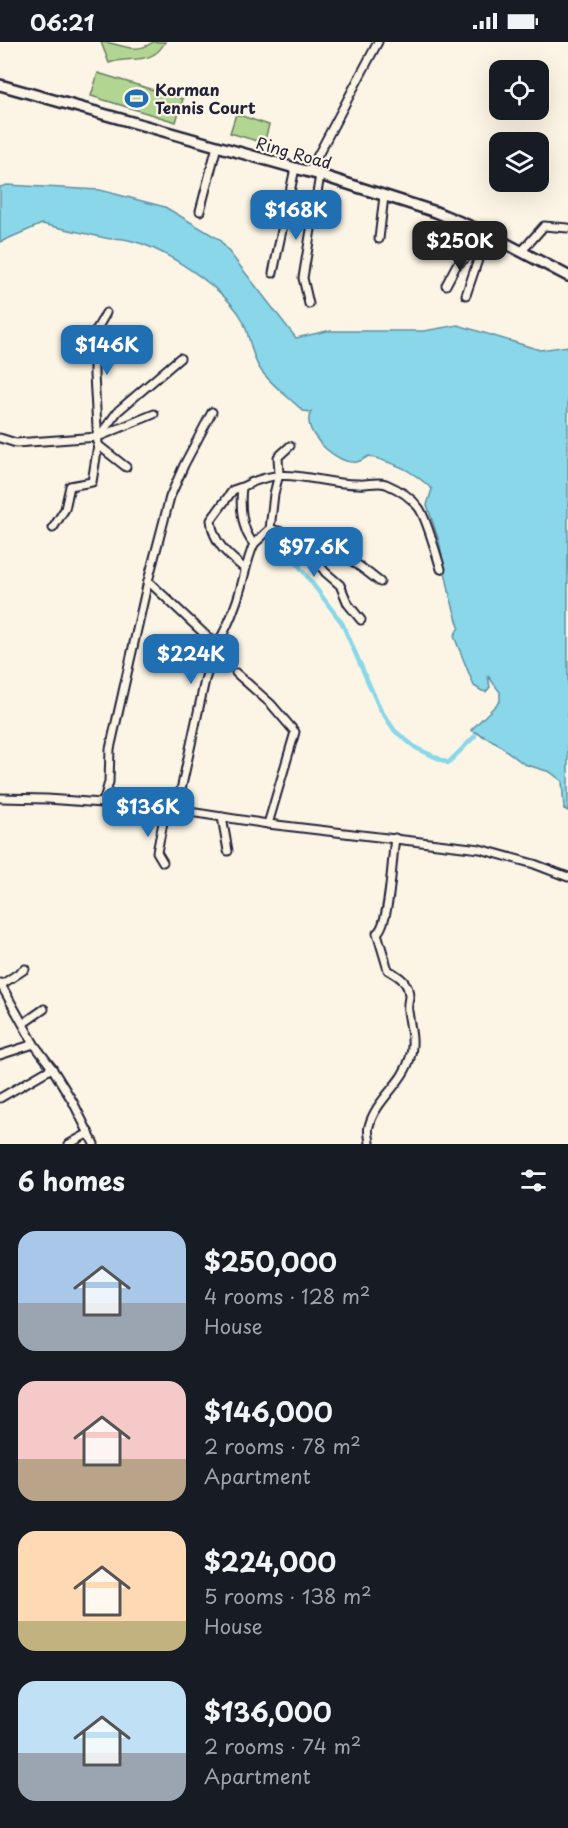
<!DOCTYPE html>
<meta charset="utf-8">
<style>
:root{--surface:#171b24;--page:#20242c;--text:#f1f3f6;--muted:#9ea1a6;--accent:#1f6fb2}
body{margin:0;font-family:"Playpen Sans",sans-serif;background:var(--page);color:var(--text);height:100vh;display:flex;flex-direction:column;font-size:22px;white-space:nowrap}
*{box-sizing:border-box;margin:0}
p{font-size:20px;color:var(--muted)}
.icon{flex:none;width:33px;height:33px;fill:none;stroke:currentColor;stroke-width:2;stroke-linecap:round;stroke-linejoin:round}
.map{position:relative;height:1102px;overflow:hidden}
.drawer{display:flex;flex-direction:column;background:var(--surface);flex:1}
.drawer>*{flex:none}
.controls{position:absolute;left:489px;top:18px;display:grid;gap:12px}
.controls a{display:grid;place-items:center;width:60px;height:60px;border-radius:12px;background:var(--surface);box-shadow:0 6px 24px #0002;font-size:30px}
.price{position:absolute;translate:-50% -51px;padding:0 14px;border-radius:12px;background:var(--accent);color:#fff;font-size:20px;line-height:39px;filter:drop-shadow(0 2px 3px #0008)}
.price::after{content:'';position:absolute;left:50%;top:36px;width:18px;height:14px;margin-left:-9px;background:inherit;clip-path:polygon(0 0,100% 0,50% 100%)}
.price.current{background:#222;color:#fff}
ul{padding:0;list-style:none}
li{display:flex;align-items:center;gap:18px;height:150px;padding:0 18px}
li span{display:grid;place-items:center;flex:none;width:168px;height:120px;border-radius:18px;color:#555}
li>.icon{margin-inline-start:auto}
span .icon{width:72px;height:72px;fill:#fffc;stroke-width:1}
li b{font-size:26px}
h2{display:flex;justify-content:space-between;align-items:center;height:72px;padding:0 18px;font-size:26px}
.status{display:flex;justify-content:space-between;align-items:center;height:42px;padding:0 30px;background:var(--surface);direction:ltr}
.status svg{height:16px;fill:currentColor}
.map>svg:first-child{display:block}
.green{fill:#b1d691;stroke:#6a7c66;stroke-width:1.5}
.water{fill:#89d7e8;stroke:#608fa3;stroke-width:1.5}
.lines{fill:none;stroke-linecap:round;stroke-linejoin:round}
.canal{stroke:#89d7e8;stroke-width:4.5}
.minor-casing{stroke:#22223b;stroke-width:11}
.major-casing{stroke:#22223b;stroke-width:14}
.minor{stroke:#fcf5e5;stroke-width:7}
.major{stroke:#fcf5e5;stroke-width:9}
.labels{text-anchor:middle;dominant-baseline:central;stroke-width:4.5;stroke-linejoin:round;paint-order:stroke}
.poi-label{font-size:16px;font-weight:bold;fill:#22223b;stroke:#fcf5e5;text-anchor:start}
.street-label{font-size:16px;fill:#22223b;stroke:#fcf5e5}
</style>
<div class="status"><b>06:21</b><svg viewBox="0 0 49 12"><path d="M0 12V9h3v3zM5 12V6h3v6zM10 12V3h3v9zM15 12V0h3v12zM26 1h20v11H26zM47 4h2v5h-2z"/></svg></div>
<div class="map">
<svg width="568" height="1102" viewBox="0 0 568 1102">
<rect width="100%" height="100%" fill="#fcf5e5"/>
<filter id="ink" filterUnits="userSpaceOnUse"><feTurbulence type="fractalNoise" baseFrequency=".0167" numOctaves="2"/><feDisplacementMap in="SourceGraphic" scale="12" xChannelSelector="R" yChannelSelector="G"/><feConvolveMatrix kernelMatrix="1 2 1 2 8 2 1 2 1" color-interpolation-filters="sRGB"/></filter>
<g filter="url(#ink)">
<!-- green -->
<g class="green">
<path d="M101 0C119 0 134 14 153 0H165C152 25 128 13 109 21Z"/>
<polygon points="98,31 183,57 176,80 91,54"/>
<polygon points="236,72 269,83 264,101 230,91"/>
</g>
<!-- water -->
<path class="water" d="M7 143 100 148 165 165 219 197 296 296 327 289H424L458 283 540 308 568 304V769L564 767 562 739 550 730 524 722 495 700 471 688 500 659V650L488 634 490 645 486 650 482 649 474 644 454 594 459 585 450 554 439 499 427 463 432 447C409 426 398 423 369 414 365 416 360 420 356 420 339 423 309 396 309 379 308 376 310 373 311 370L303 369C290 356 271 343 260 327 250 312 250 291 241 275 224 245 144 190 110 197L42 182 0 200V145Z"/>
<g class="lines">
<!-- canal -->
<polyline class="canal" points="285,505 342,581 380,667 395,689 416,706 448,721 475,694"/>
<defs>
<g id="minor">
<polyline points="309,130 378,0"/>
<polyline points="200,169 217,104"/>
<polyline points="379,197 384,154"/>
<polyline points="522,209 544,184 568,186"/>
<polyline points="273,231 295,126"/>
<polyline points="446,243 456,224 478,205 484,190"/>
<polyline points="466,253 480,212 478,205"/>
<polyline points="309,262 303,236 320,133"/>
<polyline points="100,393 118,369 180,316"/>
<polyline points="0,396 16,401 98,395 154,372"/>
<polyline points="98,403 126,425"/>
<path d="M242 445 233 448 211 478C213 501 228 513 245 527"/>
<polyline points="53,486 65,467 70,444 92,440 98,403 94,333 94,292 106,271"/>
<polyline points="270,487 297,493 325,530 340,543 348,562 361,578"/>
<path d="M297 493C331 501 353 519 380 540"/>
<polyline points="254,502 270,487 274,452 279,432 278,415 290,404"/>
<polyline points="148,539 213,600 215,606 205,638 181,748 172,759 158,765"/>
<path d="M215 606C223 593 230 579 235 564 243 544 245 522 254 502 241 488 240 463 242 445 287 421 313 442 358 442 367 443 377 439 386 442 398 447 411 455 419 466 427 477 436 512 441 527"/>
<polyline points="236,631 271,662 295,690 268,782"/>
<polyline points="0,756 47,757 157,765 268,782 480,807 534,822 568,835"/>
<polyline points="103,761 109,740 110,707 148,539 170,455 184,423 212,370"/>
<polyline points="222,775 228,809"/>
<polyline points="163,820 157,810 166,766"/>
<polyline points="0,941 34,1002 52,1026 73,1060 94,1102"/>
<polyline points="1,943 25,927"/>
<polyline points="24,981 44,967"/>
<polyline points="0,1013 34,1002"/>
<polyline points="0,1056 52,1026"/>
<polyline points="69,1102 89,1091"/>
<path d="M370 1102C370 1096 367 1089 369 1084 376 1057 403 1042 410 1016 415 1000 410 985 408 969 407 965 408 960 409 955 409 940 400 935 388 928L377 891C390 882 392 814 395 796"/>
</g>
<polyline id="major" points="0,43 320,133 436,170 486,191 568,234"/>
</defs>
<!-- minor casing -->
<use href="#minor" class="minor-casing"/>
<!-- major casing -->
<use href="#major" class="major-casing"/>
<!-- minor -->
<use href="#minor" class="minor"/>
<!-- major -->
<use href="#major" class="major"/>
</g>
</g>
<!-- icons -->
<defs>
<symbol id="stadium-bare" viewBox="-9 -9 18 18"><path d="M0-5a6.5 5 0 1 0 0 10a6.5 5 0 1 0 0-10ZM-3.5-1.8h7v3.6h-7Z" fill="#1f6fb2" stroke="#fcf5e5" stroke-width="2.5" paint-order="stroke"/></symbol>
</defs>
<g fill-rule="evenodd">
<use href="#stadium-bare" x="120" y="40" width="33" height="33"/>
</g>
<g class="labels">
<!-- poi labels -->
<g class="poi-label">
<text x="155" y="47">Korman<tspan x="155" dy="18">Tennis Court</tspan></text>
</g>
<!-- street labels -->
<g class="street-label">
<text transform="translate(294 110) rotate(16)">Ring Road</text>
</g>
</g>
</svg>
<div class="controls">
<a><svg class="icon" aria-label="locate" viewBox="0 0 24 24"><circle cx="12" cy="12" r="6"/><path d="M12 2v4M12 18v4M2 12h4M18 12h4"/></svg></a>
<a><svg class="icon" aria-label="layers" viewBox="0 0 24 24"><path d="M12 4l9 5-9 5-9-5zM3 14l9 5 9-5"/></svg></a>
</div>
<b class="price" style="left:296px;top:199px">$168K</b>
<b class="price current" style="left:460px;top:230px">$250K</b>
<b class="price" style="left:107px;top:334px">$146K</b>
<b class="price" style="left:314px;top:536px">$97.6K</b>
<b class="price" style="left:191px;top:643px">$224K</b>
<b class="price" style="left:148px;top:796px">$136K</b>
</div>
<section class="drawer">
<h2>6 homes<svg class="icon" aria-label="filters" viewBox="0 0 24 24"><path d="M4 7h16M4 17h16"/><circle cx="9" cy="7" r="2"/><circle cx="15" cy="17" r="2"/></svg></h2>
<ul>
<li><span style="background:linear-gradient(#a9c7e8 60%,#9aa5b1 0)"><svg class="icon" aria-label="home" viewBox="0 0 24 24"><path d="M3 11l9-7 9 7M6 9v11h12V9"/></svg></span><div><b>$250,000</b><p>4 rooms · 128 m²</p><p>House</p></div></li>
<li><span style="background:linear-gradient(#f6c9c9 65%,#b9a48a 0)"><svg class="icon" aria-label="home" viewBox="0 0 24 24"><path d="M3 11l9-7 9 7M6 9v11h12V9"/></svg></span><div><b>$146,000</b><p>2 rooms · 78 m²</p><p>Apartment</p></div></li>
<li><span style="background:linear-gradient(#ffd9b3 75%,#c2b280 0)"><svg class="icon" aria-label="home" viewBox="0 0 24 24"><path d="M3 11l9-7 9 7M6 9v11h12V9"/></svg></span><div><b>$224,000</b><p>5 rooms · 138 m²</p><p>House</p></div></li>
<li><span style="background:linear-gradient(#bfe0f5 60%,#9aa5b1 0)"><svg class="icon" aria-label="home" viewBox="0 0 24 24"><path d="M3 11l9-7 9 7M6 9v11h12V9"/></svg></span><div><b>$136,000</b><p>2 rooms · 74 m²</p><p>Apartment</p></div></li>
</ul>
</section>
